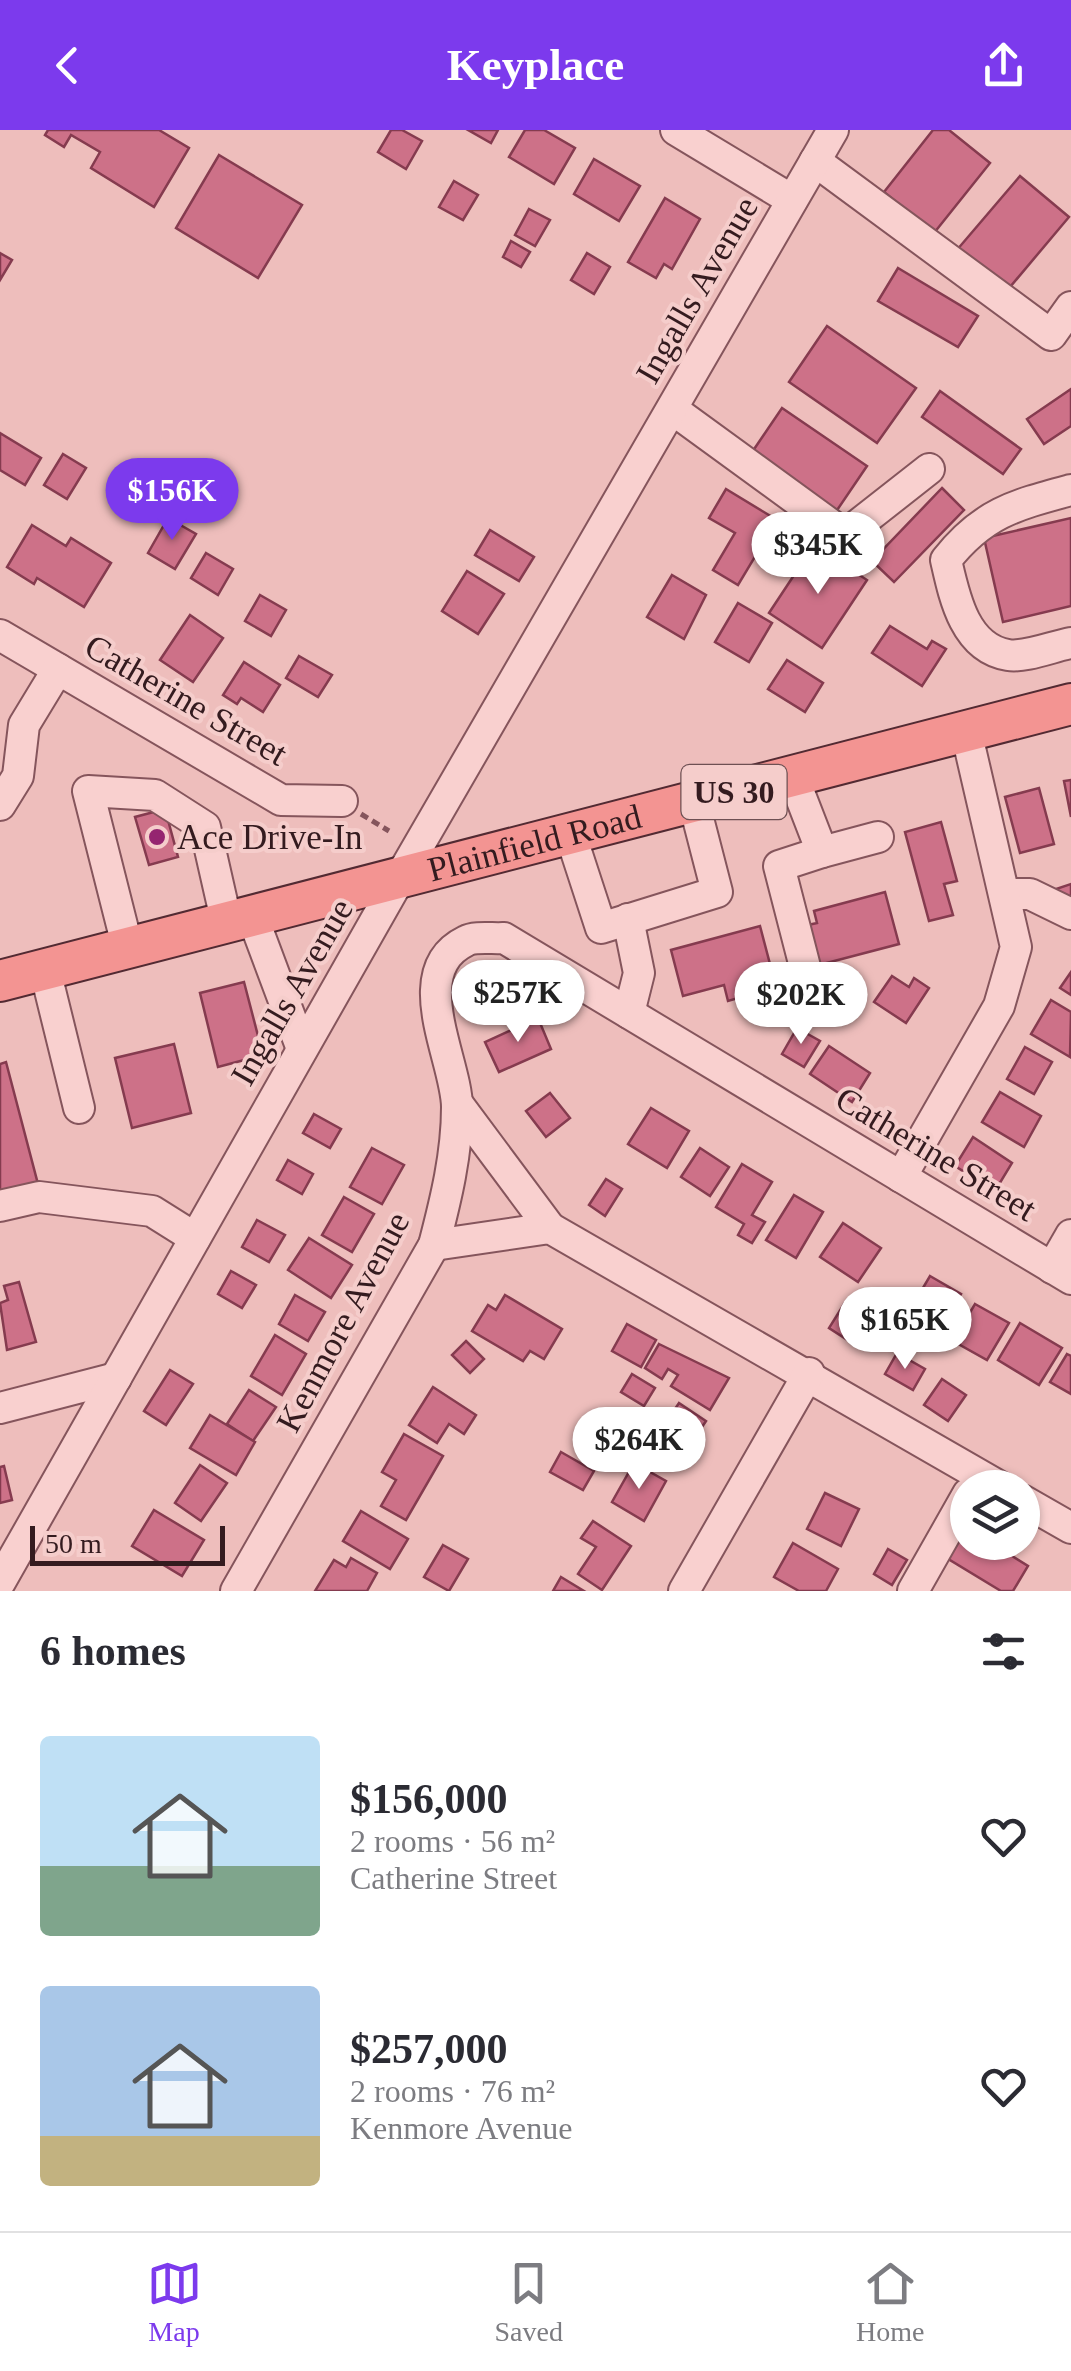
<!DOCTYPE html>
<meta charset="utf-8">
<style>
:root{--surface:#fff;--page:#f2f2f3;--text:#2b2b33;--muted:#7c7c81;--line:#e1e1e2;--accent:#7c3aed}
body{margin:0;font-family:"Times New Roman",serif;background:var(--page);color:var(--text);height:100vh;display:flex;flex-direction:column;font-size:38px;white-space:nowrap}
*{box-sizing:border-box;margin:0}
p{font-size:32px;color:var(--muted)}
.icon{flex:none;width:55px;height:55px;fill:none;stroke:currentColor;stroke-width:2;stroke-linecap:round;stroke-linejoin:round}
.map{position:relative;height:1461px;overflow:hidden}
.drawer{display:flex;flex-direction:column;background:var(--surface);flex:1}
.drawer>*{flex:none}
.controls{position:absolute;left:950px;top:1340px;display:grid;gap:20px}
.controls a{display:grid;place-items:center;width:90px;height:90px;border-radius:50%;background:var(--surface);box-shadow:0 2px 8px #0004;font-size:50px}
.scale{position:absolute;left:30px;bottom:25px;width:195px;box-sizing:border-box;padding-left:10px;border:5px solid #341b1f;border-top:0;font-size:28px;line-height:35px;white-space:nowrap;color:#341b1f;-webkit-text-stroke:8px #f5cdcb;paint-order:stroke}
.price{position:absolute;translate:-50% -85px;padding:0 22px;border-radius:35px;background:#fff;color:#222;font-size:32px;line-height:65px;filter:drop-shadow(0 2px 5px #0008)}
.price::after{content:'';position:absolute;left:50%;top:60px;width:30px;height:22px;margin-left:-15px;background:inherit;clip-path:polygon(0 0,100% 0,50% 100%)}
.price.current{background:var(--accent);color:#fff}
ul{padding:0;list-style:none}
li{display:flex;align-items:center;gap:30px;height:250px;padding:0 40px}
li span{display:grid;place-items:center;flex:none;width:280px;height:200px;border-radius:10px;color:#555}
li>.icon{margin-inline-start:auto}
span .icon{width:120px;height:120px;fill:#fffc;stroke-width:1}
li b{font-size:42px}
h2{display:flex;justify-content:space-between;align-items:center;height:120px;padding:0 40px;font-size:42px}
header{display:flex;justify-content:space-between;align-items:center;height:130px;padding:0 40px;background:var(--accent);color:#fff;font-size:45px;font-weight:800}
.menu{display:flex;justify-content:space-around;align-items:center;height:140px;border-top:2px solid var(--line);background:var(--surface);font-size:28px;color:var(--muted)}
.menu a{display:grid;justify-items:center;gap:5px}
.menu .current{color:var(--accent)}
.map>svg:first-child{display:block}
.building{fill:#cd7188;stroke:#853b4f;stroke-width:2.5}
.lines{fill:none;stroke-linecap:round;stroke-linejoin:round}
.minor-casing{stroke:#85555c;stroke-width:34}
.major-casing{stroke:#522a32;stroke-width:44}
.path{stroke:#85555c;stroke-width:5;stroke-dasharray:8 5;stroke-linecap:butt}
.minor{stroke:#f9d0cf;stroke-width:30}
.major{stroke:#f39492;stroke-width:40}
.poi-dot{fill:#952570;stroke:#f5cdcb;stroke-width:4}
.labels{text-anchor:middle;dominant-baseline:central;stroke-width:8;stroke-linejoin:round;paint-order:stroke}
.shield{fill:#f5cdcb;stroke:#6e5053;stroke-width:2.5}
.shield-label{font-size:32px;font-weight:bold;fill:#341b1f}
.street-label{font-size:35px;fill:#341b1f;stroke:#f5cdcb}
.poi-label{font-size:35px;fill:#341b1f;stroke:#f5cdcb;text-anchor:start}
</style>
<header><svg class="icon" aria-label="back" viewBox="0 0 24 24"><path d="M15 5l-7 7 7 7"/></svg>Keyplace<svg class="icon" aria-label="share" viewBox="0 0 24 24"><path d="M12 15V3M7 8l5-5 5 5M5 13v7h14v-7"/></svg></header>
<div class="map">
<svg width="1071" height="1461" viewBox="0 0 1071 1461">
<rect width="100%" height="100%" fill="#eebebc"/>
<!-- building -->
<g class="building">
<polygon points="48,0 159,0 189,18 154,77 91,38 100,22 71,5 64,17 45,5"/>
<polygon points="391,0 402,0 422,11 406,39 378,22"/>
<polygon points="468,0 498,0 491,13"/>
<polygon points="525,0 544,0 575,18 554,54 509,27"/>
<polygon points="933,0 949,0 990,33 934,103 884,62"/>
<polygon points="219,25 302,75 258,148 176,98"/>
<polygon points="594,29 640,56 619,91 574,64"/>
<polygon points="1020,46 1069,87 1005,163 956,121"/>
<polygon points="454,51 478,65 463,90 439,77"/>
<polygon points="665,68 700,89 672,139 664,134 656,148 628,132"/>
<polygon points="529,79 550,90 535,116 515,105"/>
<polygon points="511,111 530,122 521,137 503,127"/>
<polygon points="0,123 12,130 0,150"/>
<polygon points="587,123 610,137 594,164 571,150"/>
<polygon points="898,138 978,186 958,217 878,171"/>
<polygon points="827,196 916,258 877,313 789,252"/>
<polygon points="1071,259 1071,296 1044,314 1027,289"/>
<polygon points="940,261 1021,319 1003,344 922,287"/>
<polygon points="782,278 867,336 829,392 744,334"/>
<polygon points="0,303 41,328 25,355 0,340"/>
<polygon points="63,324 86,338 67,369 44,355"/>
<polygon points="942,358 964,380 894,452 872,431"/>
<polygon points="726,359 777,390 738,455 713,440 735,403 709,388"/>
<polygon points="168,388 196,404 175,439 148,423"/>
<polygon points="1071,388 1071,476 1003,492 984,408"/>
<polygon points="32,395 66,416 71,408 111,433 84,477 37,448 34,454 7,437"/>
<polygon points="490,400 534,427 519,451 475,425"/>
<polygon points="814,415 867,450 822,518 769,483"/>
<polygon points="206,423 233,439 218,465 191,448"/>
<polygon points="467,441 504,464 478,504 442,481"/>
<polygon points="672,445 706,465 684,509 647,487"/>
<polygon points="260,465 286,480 271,506 245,491"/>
<polygon points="738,473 772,493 749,532 715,512"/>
<polygon points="190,485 223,508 193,552 160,530"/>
<polygon points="890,496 927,519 932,511 946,519 922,556 872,523"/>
<polygon points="299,526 332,545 318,567 286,548"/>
<polygon points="787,530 823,553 805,582 768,559"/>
<polygon points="244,532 280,555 263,582 241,568 237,574 223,565"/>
<polygon points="1071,650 1071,687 1064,651"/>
<polygon points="1039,658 1054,714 1020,723 1005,667"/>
<polygon points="165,679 178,727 149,735 135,687"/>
<polygon points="941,692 957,751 944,754 953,785 929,791 905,702"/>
<polygon points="1071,754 1071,778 1063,781 1056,759"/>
<polygon points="885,762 899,814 819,835 808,795 817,793 814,781"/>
<polygon points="760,796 776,857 728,871 724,855 683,866 671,820"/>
<polygon points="1071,842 1071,865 1060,858"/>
<polygon points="892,846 909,857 914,848 929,858 906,893 874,872"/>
<polygon points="244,852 263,925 218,937 200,863"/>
<polygon points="1051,870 1071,882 1070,927 1031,904"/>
<polygon points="538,888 551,919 499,942 485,912"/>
<polygon points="797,898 820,911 804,937 782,924"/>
<polygon points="174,914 191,983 132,998 115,928"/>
<polygon points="829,916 870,943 852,972 810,944"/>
<polygon points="1025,917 1052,932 1034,964 1007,949"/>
<polygon points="6,932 39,1058 0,1069 0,934"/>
<polygon points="1000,962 1041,986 1024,1017 982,992"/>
<polygon points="550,963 570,988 546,1007 526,981"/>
<polygon points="651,978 689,1001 667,1038 628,1014"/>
<polygon points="314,984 341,999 330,1018 303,1003"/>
<polygon points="973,1007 1012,1033 995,1061 955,1036"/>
<polygon points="372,1018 404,1035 382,1074 350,1057"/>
<polygon points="700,1018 729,1037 710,1066 681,1047"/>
<polygon points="288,1030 313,1044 302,1064 277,1050"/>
<polygon points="742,1034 772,1052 752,1085 765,1092 752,1113 738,1105 744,1094 716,1077"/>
<polygon points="606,1049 622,1059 605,1086 589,1075"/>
<polygon points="794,1065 823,1082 796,1128 766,1110"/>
<polygon points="344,1067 374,1084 352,1122 322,1105"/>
<polygon points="257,1090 285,1105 269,1132 242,1117"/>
<polygon points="843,1093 881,1118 858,1152 820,1127"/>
<polygon points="309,1108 352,1135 331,1168 288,1140"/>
<polygon points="231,1141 256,1155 242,1178 218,1164"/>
<polygon points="930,1146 961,1164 931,1213 901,1195"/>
<polygon points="19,1152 36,1212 7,1220 0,1173 8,1170 4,1156"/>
<polygon points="295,1165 325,1182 308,1211 279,1194"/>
<polygon points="505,1165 562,1199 544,1229 530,1221 523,1231 472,1201 488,1175 496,1180"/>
<polygon points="844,1174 862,1185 846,1209 829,1198"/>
<polygon points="975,1174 1009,1193 987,1230 953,1211"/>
<polygon points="1020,1193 1062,1218 1039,1255 998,1230"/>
<polygon points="627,1194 656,1210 641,1237 612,1221"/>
<polygon points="275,1205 306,1224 282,1265 251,1246"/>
<polygon points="466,1211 484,1229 470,1243 452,1225"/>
<polygon points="659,1214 729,1248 710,1280 671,1256 678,1245 668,1239 662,1249 645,1238"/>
<polygon points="897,1223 925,1239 913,1260 885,1244"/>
<polygon points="1067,1224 1071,1226 1071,1264 1050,1252"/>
<polygon points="170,1240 193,1254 166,1295 144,1281"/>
<polygon points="632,1244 655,1258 644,1276 621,1262"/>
<polygon points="942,1249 966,1265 948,1291 924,1275"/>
<polygon points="433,1257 476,1285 464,1304 449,1294 437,1313 409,1295"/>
<polygon points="249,1260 276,1277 253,1311 227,1294"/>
<polygon points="679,1273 706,1291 679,1331 652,1313"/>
<polygon points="210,1285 255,1312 236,1345 190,1318"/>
<polygon points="404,1304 443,1326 406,1390 381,1376 396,1350 382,1342"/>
<polygon points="561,1322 594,1341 583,1360 550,1342"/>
<polygon points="634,1333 666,1351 644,1391 612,1372"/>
<polygon points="200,1335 227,1353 201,1391 175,1373"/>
<polygon points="4,1336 12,1370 0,1373 0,1337"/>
<polygon points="825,1363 859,1379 841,1416 807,1399"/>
<polygon points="154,1380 204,1410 182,1446 132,1416"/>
<polygon points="361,1381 408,1409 390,1439 343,1411"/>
<polygon points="968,1389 968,1412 990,1412 1028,1436 1013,1461 1001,1461 945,1427"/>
<polygon points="593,1391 631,1416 602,1460 578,1444 596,1417 581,1408"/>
<polygon points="793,1413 838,1439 826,1461 799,1461 774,1447"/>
<polygon points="443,1415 468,1429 449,1461 424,1447"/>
<polygon points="888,1419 907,1430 892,1455 874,1444"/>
<polygon points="351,1428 377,1443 367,1461 315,1461 334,1430 346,1437"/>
<polygon points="561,1447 584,1461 553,1461"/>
</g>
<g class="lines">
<defs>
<g id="minor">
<polyline points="676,0 792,70"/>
<polyline points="815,31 1051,205 1071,177"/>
<polyline points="672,279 845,405 929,339"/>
<path d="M1071 360C1015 375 983 383 946 430 954 465 964 518 1008 525 1025 528 1054 516 1071 513"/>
<polyline points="0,505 281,670 342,671"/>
<polyline points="793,647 822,722 779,736 805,837"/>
<polyline points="0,675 18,646 24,595 58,539"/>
<polyline points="571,706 601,798 717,762 694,673"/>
<polyline points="822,722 878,707"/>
<polyline points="1006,764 1030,764 1071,784"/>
<polyline points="253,788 302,919"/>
<polyline points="628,789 639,843 629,883"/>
<polyline points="128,819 88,661 155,665 205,697 227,794"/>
<polyline points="45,840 79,978"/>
<polyline points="457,973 550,1098"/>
<polyline points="901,1047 999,876 1016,817 966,601"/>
<polyline points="0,1076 39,1067 152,1081 195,1108"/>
<polyline points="434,1115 550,1098 1002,1358"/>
<polyline points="1052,1138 1071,1105"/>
<polyline points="0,1278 116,1248"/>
<polyline points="1022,1370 1071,1398"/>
<polyline points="0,1452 398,751 833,0"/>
<path d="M236 1461 434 1115C446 1069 457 1024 457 977 457 931 404 841 466 811 475 806 494 809 504 808L1071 1149"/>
<polyline points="684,1461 809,1243"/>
<polyline points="913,1461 968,1364"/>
</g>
<g id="major">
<path id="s1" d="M0 851 1071 574"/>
</g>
</defs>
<!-- minor casing -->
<use href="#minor" class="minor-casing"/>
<!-- major casing -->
<use href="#major" class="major-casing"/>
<!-- path -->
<polyline class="path" points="361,684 389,701"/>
<!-- minor -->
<use href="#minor" class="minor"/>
<!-- major -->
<use href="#major" class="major"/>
</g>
<!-- markers -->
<circle class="poi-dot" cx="157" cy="707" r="10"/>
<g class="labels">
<!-- shield labels -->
<rect class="shield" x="681.5" y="635" width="105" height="54" rx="8"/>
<g class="shield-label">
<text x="734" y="662">US 30</text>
</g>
<!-- street labels -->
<g class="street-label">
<text transform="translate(697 160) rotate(-60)">Ingalls Avenue</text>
<text transform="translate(186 570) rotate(30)">Catherine Street</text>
<text stroke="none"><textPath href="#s1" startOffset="552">Plainfield Road</textPath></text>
<text transform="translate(292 862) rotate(-60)">Ingalls Avenue</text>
<text transform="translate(936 1024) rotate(31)">Catherine Street</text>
<text transform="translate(343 1192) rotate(-62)">Kenmore Avenue</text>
</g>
<!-- poi labels -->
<g class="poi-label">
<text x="177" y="707">Ace Drive-In</text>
</g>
</g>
</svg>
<div class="controls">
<a><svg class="icon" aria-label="layers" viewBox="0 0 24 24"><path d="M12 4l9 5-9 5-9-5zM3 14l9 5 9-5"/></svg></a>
</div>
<div class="scale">50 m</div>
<b class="price current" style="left:172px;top:413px">$156K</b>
<b class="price" style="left:818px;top:467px">$345K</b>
<b class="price" style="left:518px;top:915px">$257K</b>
<b class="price" style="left:801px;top:917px">$202K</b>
<b class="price" style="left:905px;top:1242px">$165K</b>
<b class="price" style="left:639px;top:1362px">$264K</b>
</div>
<section class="drawer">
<h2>6 homes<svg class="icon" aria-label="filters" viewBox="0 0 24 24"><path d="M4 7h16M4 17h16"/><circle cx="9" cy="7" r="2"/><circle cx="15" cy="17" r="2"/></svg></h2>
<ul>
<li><span style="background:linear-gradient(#bfe0f5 65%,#7fa58c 0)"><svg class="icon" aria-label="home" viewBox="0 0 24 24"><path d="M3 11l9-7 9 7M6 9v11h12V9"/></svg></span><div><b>$156,000</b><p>2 rooms · 56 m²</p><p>Catherine Street</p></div><svg class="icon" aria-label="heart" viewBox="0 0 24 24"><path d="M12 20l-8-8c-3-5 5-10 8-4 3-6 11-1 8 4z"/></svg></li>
<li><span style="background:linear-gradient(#a9c7e8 75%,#c2b280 0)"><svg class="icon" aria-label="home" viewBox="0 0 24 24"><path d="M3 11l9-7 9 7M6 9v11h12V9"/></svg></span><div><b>$257,000</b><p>2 rooms · 76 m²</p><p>Kenmore Avenue</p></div><svg class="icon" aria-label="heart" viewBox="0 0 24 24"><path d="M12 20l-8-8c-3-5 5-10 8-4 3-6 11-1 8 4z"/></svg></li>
</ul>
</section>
<nav class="menu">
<a class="current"><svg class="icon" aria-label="map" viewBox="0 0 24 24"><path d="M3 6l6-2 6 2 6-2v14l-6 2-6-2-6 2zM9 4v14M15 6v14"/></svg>Map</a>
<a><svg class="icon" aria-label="saved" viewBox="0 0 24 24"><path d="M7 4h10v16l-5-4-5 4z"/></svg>Saved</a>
<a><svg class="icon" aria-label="home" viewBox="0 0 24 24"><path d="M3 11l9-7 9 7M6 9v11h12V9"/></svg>Home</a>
</nav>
